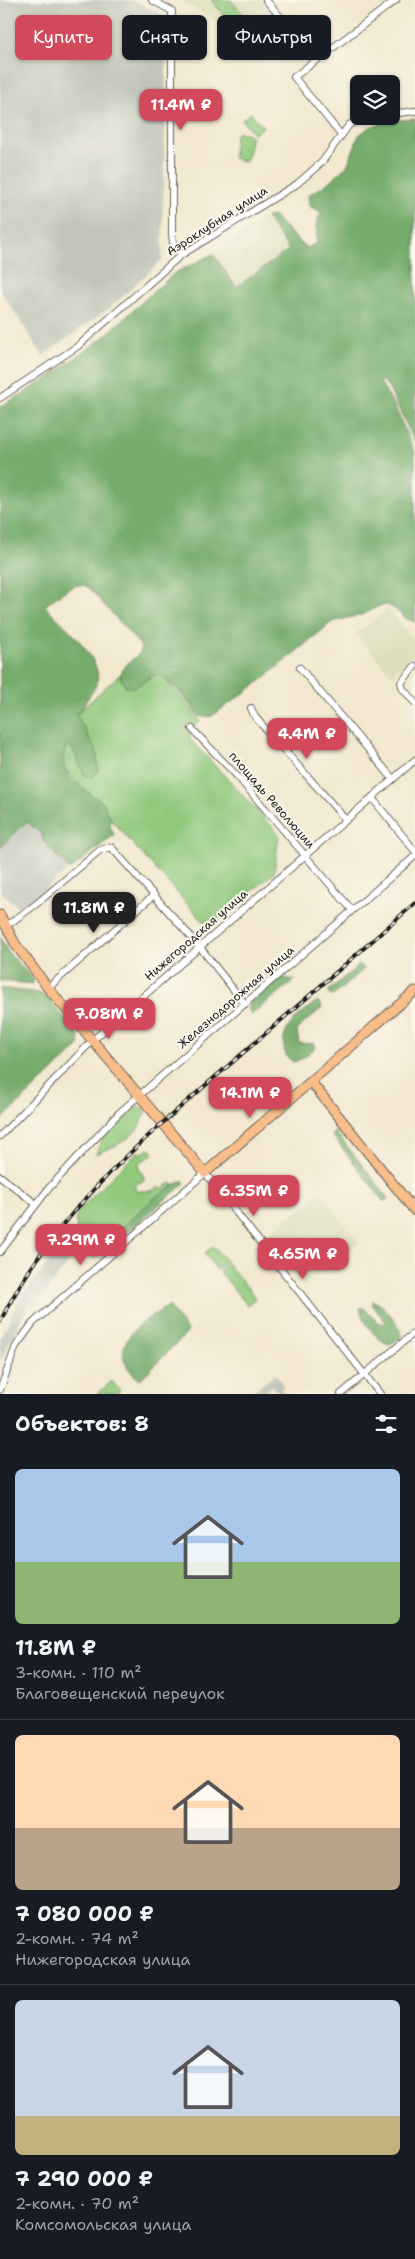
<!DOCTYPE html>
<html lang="ru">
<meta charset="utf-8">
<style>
:root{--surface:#171b24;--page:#242831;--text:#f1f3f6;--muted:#9ea1a6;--line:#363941;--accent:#d1495b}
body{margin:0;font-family:"Shantell Sans",sans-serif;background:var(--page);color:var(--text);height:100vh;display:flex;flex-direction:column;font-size:19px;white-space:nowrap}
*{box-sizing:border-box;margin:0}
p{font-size:16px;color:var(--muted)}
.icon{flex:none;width:28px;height:28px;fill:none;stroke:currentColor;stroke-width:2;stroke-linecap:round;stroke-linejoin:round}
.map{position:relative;height:1394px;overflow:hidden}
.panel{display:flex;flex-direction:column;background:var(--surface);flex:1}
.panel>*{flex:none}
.top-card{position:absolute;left:15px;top:15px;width:385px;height:45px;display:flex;gap:10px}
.fabs{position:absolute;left:350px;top:75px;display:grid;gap:10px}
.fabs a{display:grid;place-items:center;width:50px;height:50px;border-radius:8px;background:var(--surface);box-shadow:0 1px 4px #0004;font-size:25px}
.price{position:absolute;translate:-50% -42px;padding:0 11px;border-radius:10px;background:var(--accent);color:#fff;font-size:16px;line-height:32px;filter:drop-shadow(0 1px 2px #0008)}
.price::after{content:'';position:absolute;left:50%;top:30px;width:15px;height:11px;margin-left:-8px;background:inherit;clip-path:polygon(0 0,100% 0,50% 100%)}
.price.active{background:#222;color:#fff}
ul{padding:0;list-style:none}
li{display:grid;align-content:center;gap:10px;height:265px;padding:0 15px}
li+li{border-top:1px solid var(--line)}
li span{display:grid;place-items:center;height:155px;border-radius:8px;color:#555}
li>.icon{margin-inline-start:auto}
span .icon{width:90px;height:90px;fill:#fffc;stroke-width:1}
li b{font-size:21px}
h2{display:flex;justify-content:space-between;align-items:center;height:60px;padding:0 15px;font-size:21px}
.pill{padding:0 18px;border-radius:8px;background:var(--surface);box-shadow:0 1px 4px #0004;font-size:18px;line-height:45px}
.pill.active{background:var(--accent);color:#fff}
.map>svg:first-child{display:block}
.built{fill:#dddebc}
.industrial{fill:#c2c6b9}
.green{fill:#90c87c;stroke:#56724c}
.forest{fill:#74ac6c;stroke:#486444}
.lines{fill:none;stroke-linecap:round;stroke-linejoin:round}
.minor-casing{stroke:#67635b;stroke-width:8}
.major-casing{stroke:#67635b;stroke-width:11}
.minor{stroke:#fff;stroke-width:6}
.major{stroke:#f8bd89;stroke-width:9}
.rail-casing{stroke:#1c1c1c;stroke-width:4}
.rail{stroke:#fbf7ec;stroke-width:2;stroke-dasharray:5.5;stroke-linecap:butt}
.labels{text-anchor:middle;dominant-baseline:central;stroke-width:4;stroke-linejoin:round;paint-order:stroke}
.street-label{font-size:12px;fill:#1c1c1c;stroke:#fbf7ec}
</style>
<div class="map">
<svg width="415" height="1394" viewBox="0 0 415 1394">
<rect width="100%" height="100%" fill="#fbf7ec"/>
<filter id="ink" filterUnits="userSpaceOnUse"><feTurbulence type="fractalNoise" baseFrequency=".02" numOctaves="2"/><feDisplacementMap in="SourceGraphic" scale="10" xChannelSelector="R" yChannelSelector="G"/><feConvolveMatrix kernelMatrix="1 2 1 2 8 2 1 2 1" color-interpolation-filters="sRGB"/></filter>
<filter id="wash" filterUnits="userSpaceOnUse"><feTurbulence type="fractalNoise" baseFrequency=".0096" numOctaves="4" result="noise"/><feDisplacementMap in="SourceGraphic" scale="20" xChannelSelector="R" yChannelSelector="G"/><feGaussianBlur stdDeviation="1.12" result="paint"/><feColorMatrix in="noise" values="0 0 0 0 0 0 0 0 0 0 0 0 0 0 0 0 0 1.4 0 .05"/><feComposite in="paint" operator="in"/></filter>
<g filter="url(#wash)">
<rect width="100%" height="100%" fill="#f2e8cf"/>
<!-- built -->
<g class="built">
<polygon points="181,0 263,0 275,15 244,38"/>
<polygon points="266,217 289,250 236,287 213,254"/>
<polygon points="388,609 415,640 415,653 392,675 356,634"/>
<polygon points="320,1193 359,1243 303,1287 264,1237"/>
</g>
<!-- industrial -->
<g class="industrial">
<polygon points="0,0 132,0 167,17 162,260 112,306 43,356 0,290"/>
<polygon points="26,815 74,864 22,910 0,891 0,838"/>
<polygon points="73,1232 89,1246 78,1258 74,1255 35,1307 29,1304 0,1361 0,1338 20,1298"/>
<polygon points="275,1374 284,1386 281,1388 283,1391 280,1393 272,1386 263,1394 250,1394"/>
</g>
<!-- green -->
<g class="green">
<polygon points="211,0 231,0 243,14 231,24"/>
<polygon points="251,113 263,127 254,134 242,120"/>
<polygon points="238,132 249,134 252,137 246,162 233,158 235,135"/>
<polygon points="143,653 200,721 190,731 190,739 279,834 274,873 211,925 202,920 43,745"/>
<path d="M139 1106 145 1110C143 1135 116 1146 96 1154 103 1132 116 1114 139 1106Z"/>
<polygon points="148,1149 152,1149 153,1154 139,1163 139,1169 144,1177 144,1180 135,1185 136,1191 152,1191 160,1186 162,1189 169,1184 176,1184 156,1197 109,1239 107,1248 94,1258 92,1256 92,1245 77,1231 76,1216 81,1208 137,1152 143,1153"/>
<polygon points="213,1246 227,1262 217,1270 204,1254"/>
<polygon points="228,1264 256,1298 247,1305 219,1271"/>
<polygon points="112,1381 120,1391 116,1394 97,1394"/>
</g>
<!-- forest -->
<g class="forest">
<path d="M415 119V442L388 387 382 380 380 382 394 405 415 453V622L405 618 395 609 387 605 379 606 364 614 332 622 258 683 212 716 199 717 178 691 161 675C148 674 141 688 128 688 110 674 130 662 141 652L140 645 90 589C78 576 56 598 45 606 60 622 104 658 97 682 94 692 84 702 80 712L76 714 97 752 98 770 93 777 85 776 71 746H67C52 773 84 790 104 803L106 810 111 818 110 825 114 835 70 870 44 842 41 833 27 822 19 828 0 848V407L50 377 106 335 173 274 213 254 236 287 289 250 266 217 273 216C286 226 294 239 307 248L317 243 316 225 321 212 309 206 308 195 324 186 347 166 359 135 368 128 387 121Z"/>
<polygon points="0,937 9,953 34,980 33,984 0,981"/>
<polygon points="360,964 364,969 333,996 329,995 329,990"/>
<polygon points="279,977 295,980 251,1015 247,1005"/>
<polygon points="0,988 39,993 47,997 78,1035 80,1043 76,1049 0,1121"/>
<path d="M317 1001 321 1004 322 1008 305 1022 297 1031 299 1043 314 1044 315 1048 303 1058 294 1062C287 1059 285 1054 284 1047 281 1026 302 1013 317 1001Z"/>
<polygon points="335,1131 388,1198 384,1202 332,1135"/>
<polygon points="183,1180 185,1183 111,1246 107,1248 109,1239 156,1197"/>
<path d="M373 1301C384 1304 399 1324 402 1335L397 1341 389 1344C376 1340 362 1321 360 1308H364L378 1322 385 1324 386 1322 372 1305Z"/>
<path d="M169 1306 188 1332 140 1380C101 1350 139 1321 169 1306Z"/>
</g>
</g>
<g filter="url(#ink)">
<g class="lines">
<defs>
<g id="minor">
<polyline points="152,0 172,11 172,234 173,243 181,255"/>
<polyline points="266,0 317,60"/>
<polyline points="391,114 415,111"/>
<polyline points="341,135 294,77 396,0"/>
<polyline points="0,398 78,346 181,255 297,184 322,162 349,125 360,118 370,116"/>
<polyline points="415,666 401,683 403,689 415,703"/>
<polyline points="300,668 393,779"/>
<polyline points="251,708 255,717 346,820"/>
<polyline points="192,729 237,776 352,910"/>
<polyline points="372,798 415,851"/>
<polyline points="6,926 35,905 100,850 111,847 199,946 245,1004"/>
<polyline points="48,988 154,895"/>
<polyline points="0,1136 93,1040 415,760"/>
<polyline points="0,1176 36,1204"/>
<polyline points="0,1252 49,1188 119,1113 415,856"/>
<polyline points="0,1390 16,1346 33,1323 205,1173 380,1394"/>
<polyline points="341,1394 415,1332"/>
</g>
<g id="major">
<polyline points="0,915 16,945 48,988 205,1173 415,991"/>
<polyline points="311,1082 415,1211"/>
</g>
</defs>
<!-- minor casing -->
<use href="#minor" class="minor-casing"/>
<!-- major casing -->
<use href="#major" class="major-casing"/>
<!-- minor -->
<use href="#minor" class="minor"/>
<!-- major -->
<use href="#major" class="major"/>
<defs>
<path id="rail" d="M0 1322C50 1219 136 1145 221 1072 286 1016 351 960 415 903"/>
</defs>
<!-- rail casing -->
<use href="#rail" class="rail-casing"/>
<!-- rail -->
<use href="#rail" class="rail"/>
</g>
</g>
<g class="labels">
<!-- street labels -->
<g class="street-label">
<text transform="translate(217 221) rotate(-33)">Аэроклубная улица</text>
<text transform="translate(272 800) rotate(49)">площадь Революции</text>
<text transform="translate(196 935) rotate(-41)">Нижегородская улица</text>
<text transform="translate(236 997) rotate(-41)">Железнодорожная улица</text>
</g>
</g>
</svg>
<div class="fabs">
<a><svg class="icon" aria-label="layers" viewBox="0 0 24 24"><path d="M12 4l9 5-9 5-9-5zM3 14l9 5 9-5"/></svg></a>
</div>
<b class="price" style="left:181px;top:131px">11.4M ₽</b>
<b class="price" style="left:307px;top:760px">4.4M ₽</b>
<b class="price active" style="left:94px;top:934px">11.8M ₽</b>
<b class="price" style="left:109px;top:1040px">7.08M ₽</b>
<b class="price" style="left:250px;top:1119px">14.1M ₽</b>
<b class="price" style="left:254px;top:1217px">6.35M ₽</b>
<b class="price" style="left:81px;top:1266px">7.29M ₽</b>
<b class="price" style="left:303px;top:1280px">4.65M ₽</b>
<div class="top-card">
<a class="pill active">Купить</a>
<a class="pill">Снять</a>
<a class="pill">Фильтры</a>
</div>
</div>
<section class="panel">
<h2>Объектов: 8<svg class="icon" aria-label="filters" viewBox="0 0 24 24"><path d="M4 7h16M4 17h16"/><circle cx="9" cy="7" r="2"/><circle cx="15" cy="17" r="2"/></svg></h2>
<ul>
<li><span style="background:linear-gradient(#a9c7e8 60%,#8fb573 0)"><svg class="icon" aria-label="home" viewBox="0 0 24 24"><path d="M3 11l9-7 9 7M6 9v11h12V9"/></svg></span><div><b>11.8M ₽</b><p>3-комн. · 110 m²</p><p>Благовещенский переулок</p></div></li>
<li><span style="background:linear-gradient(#ffd9b3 60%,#b9a48a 0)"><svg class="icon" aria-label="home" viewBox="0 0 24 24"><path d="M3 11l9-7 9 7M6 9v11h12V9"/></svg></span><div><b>7 080 000 ₽</b><p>2-комн. · 74 m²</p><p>Нижегородская улица</p></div></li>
<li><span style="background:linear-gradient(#c9d6e8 75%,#c2b280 0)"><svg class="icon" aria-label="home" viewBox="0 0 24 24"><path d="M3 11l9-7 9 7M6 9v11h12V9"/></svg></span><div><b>7 290 000 ₽</b><p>2-комн. · 70 m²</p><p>Комсомольская улица</p></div></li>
</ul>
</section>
